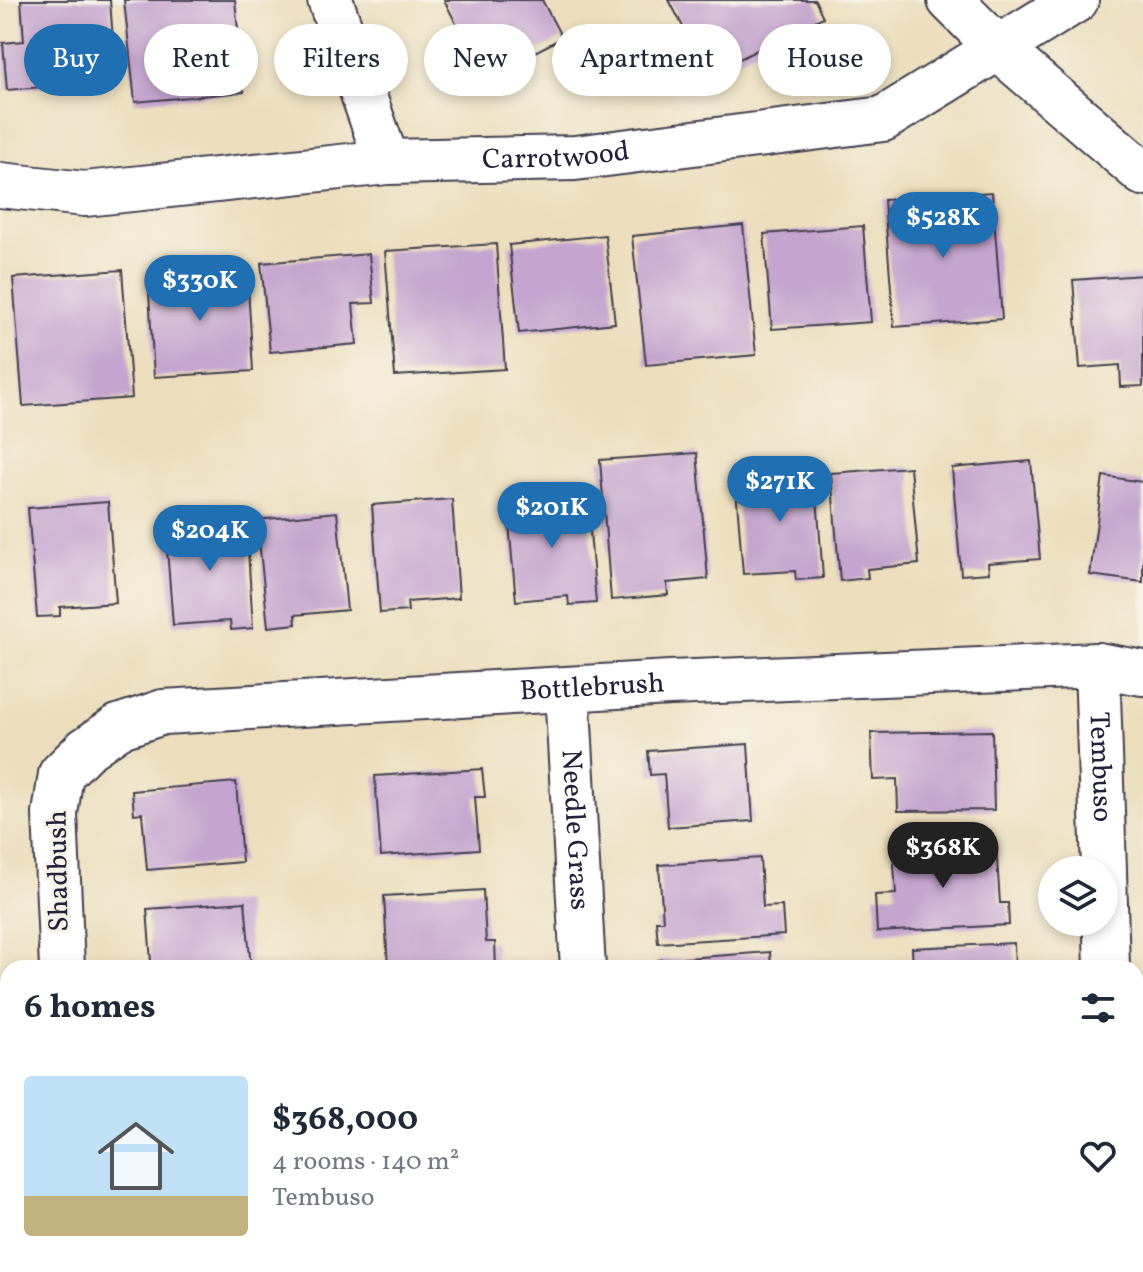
<!DOCTYPE html>
<meta charset="utf-8">
<style>
:root{--surface:#fff;--page:#f6f6f7;--text:#1f2937;--muted:#747a83;--accent:#1f6fb2}
body{margin:0;font-family:Vollkorn,serif;background:var(--page);color:var(--text);height:100vh;display:flex;flex-direction:column;font-size:30px;white-space:nowrap}
*{box-sizing:border-box;margin:0}
p{font-size:26px;color:var(--muted)}
.icon{flex:none;width:44px;height:44px;fill:none;stroke:currentColor;stroke-width:2;stroke-linecap:round;stroke-linejoin:round}
.map{position:relative;flex:1;overflow:hidden}
.drawer{position:absolute;left:0px;top:960px;width:1144px;height:312px;display:flex;flex-direction:column;background:var(--surface);border-radius:24px 24px 0 0;box-shadow:0 4px 12px #0003}
.drawer>*{flex:none}
.banner{position:absolute;left:24px;top:24px;width:1096px;height:72px;display:flex;gap:16px}
.controls{position:absolute;left:1038px;top:856px;display:grid;gap:16px}
.controls a{display:grid;place-items:center;width:80px;height:80px;border-radius:50%;background:var(--surface);box-shadow:0 4px 12px #0003;font-size:40px}
.price{position:absolute;translate:-50% -68px;padding:0 18px;border-radius:28px;background:var(--accent);color:#fff;font-size:26px;line-height:52px;filter:drop-shadow(0 2px 4px #0008)}
.price::after{content:'';position:absolute;left:50%;top:48px;width:24px;height:18px;margin-left:-12px;background:inherit;clip-path:polygon(0 0,100% 0,50% 100%)}
.price.active{background:#222;color:#fff}
ul{padding:0;list-style:none}
li{display:flex;align-items:center;gap:24px;height:200px;padding:0 24px}
li span{display:grid;place-items:center;flex:none;width:224px;height:160px;border-radius:8px;color:#555}
li>.icon{margin-inline-start:auto}
span .icon{width:96px;height:96px;fill:#fffc;stroke-width:1}
li b{font-size:34px}
h2{display:flex;justify-content:space-between;align-items:center;height:96px;padding:0 24px;font-size:34px}
.tag{padding:0 28px;border-radius:36px;background:var(--surface);box-shadow:0 4px 12px #0003;font-size:28px;line-height:72px}
.tag.active{background:var(--accent);color:#fff}
.map>svg:first-child{display:block}
.building{fill:#c5a4cf}
.lines{fill:none;stroke-linecap:round;stroke-linejoin:round}
.minor-casing{stroke:#403e4e;stroke-width:48}
.minor{stroke:#fff;stroke-width:44}
.labels{text-anchor:middle;dominant-baseline:central;stroke-width:6;stroke-linejoin:round;paint-order:stroke}
.street-label{font-size:28px;fill:#22223b;stroke:#f7f3e8}
</style>
<div class="map">
<svg width="1143" height="1272" viewBox="0 0 1143 1272">
<rect width="100%" height="100%" fill="#f7f3e8"/>
<filter id="ink" filterUnits="userSpaceOnUse"><feTurbulence type="fractalNoise" baseFrequency=".0125" numOctaves="2"/><feDisplacementMap in="SourceGraphic" scale="16" xChannelSelector="R" yChannelSelector="G"/><feConvolveMatrix kernelMatrix="1 2 1 2 8 2 1 2 1" color-interpolation-filters="sRGB"/></filter>
<filter id="wash" filterUnits="userSpaceOnUse"><feTurbulence type="fractalNoise" baseFrequency=".006" numOctaves="4" result="noise"/><feDisplacementMap in="SourceGraphic" scale="32" xChannelSelector="R" yChannelSelector="G"/><feGaussianBlur stdDeviation="1.8" result="paint"/><feColorMatrix in="noise" values="0 0 0 0 0 0 0 0 0 0 0 0 0 0 0 0 0 1.4 0 .05"/><feComposite in="paint" operator="in"/></filter>
<g filter="url(#wash)">
<rect width="100%" height="100%" fill="#ecdebc"/>
<g id="blocks">
<!-- building -->
<g class="building">
<polygon points="21,0 110,0 116,81 7,90 3,43 24,41"/>
<polygon points="124,0 235,0 244,92 135,102"/>
<polygon points="444,0 542,0 562,38 484,78"/>
<polygon points="669,0 815,0 823,17 708,75"/>
<polygon points="992,192 1002,319 894,327 884,200"/>
<polygon points="743,225 756,355 646,365 632,236"/>
<polygon points="863,226 871,322 772,329 764,234"/>
<polygon points="605,235 615,323 519,333 509,245"/>
<polygon points="496,244 505,369 395,376 385,251"/>
<polygon points="369,254 374,303 353,304 357,344 270,352 261,263"/>
<polygon points="122,270 132,398 23,406 13,278"/>
<polygon points="247,270 253,371 154,377 148,275"/>
<polygon points="1143,275 1143,386 1121,387 1120,365 1080,368 1073,280"/>
<polygon points="697,453 708,579 667,583 668,595 611,600 600,460"/>
<polygon points="1031,461 1040,559 988,563 989,573 961,575 952,468"/>
<polygon points="910,467 919,564 867,569 868,578 840,581 831,473"/>
<polygon points="815,470 823,578 796,580 795,571 743,574 735,476"/>
<polygon points="1103,476 1143,482 1143,582 1090,575"/>
<polygon points="587,496 596,603 569,605 568,596 516,601 507,502"/>
<polygon points="452,499 459,598 407,602 408,611 380,613 372,505"/>
<polygon points="108,502 116,603 60,607 60,616 37,617 28,508"/>
<polygon points="337,512 347,610 295,615 296,624 268,627 257,520"/>
<polygon points="246,518 253,628 231,630 230,621 173,625 165,524"/>
<polygon points="992,731 994,810 898,811 897,779 873,780 871,733"/>
<polygon points="748,744 753,821 668,827 664,774 650,775 648,751"/>
<polygon points="482,769 485,797 475,797 479,849 381,856 375,776"/>
<polygon points="236,782 242,862 147,870 142,813 134,814 132,791"/>
<polygon points="996,844 1000,903 1008,903 1009,925 877,932 875,895 896,894 893,850"/>
<polygon points="760,858 763,907 782,906 784,935 658,943 656,921 663,921 659,865"/>
<polygon points="483,890 486,942 495,942 496,968 388,968 384,896"/>
<polygon points="245,902 251,968 142,968 142,962 151,962 147,909"/>
<polygon points="1014,943 1015,968 913,968 912,948"/>
<polygon points="770,952 771,968 659,968 658,960"/>
<polygon points="158,1264 295,1264 295,1272 159,1272"/>
<polygon points="375,1264 510,1264 511,1268 499,1268 499,1272 375,1272"/>
<polygon points="675,1264 812,1264 813,1272 675,1272"/>
<polygon points="963,1264 1006,1264 1007,1272 964,1272"/>
</g>
</g>
</g>
<g filter="url(#ink)">
<use href="#blocks" fill-opacity="0" stroke="#403e4e" stroke-width="2"/>
<g class="lines">
<defs>
<g id="minor">
<polyline points="330,0 387,162"/>
<polyline points="950,0 999,49 1143,173"/>
<path id="s1" d="M0 185 85 194 387 162 575 158 883 119 1076 0"/>
<path id="s2" d="M1097 665 1104 870"/>
<path id="s3" d="M567 690 583 968"/>
<polyline points="1104,872 1107,968"/>
<path id="s4" d="M62 968 55 814 61 774 85 750 118 727 163 712 670 683 1097 665 1143 673"/>
<polyline points="76,1264 76,1272"/>
<polyline points="600,1264 601,1272"/>
<polyline points="1117,1264 1117,1272"/>
</g>
</defs>
<!-- minor casing -->
<use href="#minor" class="minor-casing"/>
<!-- minor -->
<use href="#minor" class="minor"/>
</g>
</g>
<g class="labels">
<!-- street labels -->
<g class="street-label">
<text stroke="none"><textPath href="#s1" startOffset="558">Carrotwood</textPath></text>
<text stroke="none"><textPath href="#s4" startOffset="746">Bottlebrush</textPath></text>
<text stroke="none"><textPath href="#s2" startOffset="102">Tembuso</textPath></text>
<text stroke="none"><textPath href="#s3" startOffset="140">Needle Grass</textPath></text>
<text transform="translate(59 871) rotate(-91)">Shadbush</text>
</g>
</g>
</svg>
<div class="controls">
<a><svg class="icon" aria-label="layers" viewBox="0 0 24 24"><path d="M12 4l9 5-9 5-9-5zM3 14l9 5 9-5"/></svg></a>
</div>
<b class="price" style="left:943px;top:260px">$528K</b>
<b class="price" style="left:200px;top:323px">$330K</b>
<b class="price" style="left:780px;top:524px">$271K</b>
<b class="price" style="left:552px;top:550px">$201K</b>
<b class="price" style="left:210px;top:573px">$204K</b>
<b class="price active" style="left:943px;top:890px">$368K</b>
<div class="banner">
<a class="tag active">Buy</a>
<a class="tag">Rent</a>
<a class="tag">Filters</a>
<a class="tag">New</a>
<a class="tag">Apartment</a>
<a class="tag">House</a>
</div>
<section class="drawer">
<h2>6 homes<svg class="icon" aria-label="filters" viewBox="0 0 24 24"><path d="M4 7h16M4 17h16"/><circle cx="9" cy="7" r="2"/><circle cx="15" cy="17" r="2"/></svg></h2>
<ul>
<li><span style="background:linear-gradient(#bfe0f5 75%,#c2b280 0)"><svg class="icon" aria-label="home" viewBox="0 0 24 24"><path d="M3 11l9-7 9 7M6 9v11h12V9"/></svg></span><div><b>$368,000</b><p>4 rooms · 140 m²</p><p>Tembuso</p></div><svg class="icon" aria-label="heart" viewBox="0 0 24 24"><path d="M12 20l-8-8c-3-5 5-10 8-4 3-6 11-1 8 4z"/></svg></li>
</ul>
</section>
</div>
